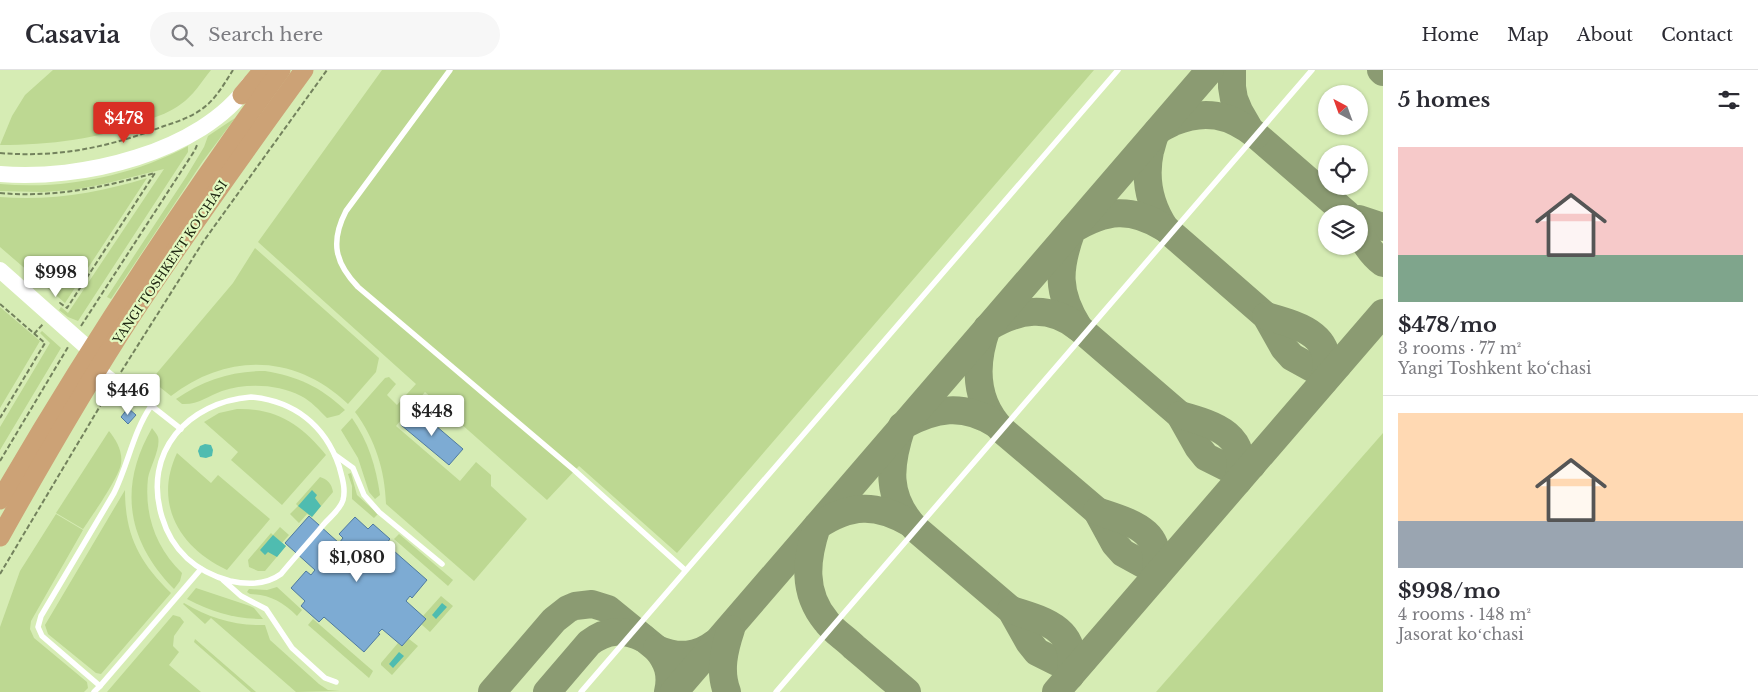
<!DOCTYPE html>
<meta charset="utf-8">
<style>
:root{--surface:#fff;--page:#f7f7f7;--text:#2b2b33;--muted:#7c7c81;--line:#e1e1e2;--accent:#d93025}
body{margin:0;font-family:"Libre Baskerville",serif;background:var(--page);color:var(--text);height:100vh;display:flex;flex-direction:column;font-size:19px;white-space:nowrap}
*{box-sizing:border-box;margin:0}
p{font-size:16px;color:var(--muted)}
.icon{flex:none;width:28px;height:28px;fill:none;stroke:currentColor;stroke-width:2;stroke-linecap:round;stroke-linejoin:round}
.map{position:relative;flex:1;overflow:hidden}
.side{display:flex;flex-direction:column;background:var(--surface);width:375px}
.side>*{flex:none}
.needle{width:32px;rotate:319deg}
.tools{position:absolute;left:1318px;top:15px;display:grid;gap:10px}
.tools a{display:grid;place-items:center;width:50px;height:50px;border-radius:50%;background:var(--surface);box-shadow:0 1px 4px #0004;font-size:25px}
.price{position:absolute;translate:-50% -42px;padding:0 11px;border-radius:5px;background:#fff;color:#222;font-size:16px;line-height:32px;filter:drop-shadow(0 1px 2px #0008)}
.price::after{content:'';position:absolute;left:50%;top:30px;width:15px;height:11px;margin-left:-8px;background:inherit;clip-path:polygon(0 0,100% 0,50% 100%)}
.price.on{background:var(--accent);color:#fff}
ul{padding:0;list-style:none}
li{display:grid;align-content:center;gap:10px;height:265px;padding:0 15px}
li+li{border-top:1px solid var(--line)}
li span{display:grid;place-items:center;height:155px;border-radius:0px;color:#555}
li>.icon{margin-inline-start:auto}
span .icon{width:90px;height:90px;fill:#fffc;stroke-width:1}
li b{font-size:21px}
h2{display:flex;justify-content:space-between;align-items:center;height:60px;padding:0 15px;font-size:21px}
header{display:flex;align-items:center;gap:30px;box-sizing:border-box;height:70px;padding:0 25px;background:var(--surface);border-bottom:1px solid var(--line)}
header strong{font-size:24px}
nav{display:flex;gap:28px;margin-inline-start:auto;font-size:18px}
.search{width:350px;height:45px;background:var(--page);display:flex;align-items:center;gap:12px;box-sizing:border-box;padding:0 18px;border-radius:28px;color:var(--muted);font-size:19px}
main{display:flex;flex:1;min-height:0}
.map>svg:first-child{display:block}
.green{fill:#bdd892}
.water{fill:#4fbcb0}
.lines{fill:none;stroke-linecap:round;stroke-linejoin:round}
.taxiway{stroke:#8b9b72;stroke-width:28}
.building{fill:#7dabd3;stroke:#4e7aa0}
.path{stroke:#73825d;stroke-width:2;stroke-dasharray:5 2.5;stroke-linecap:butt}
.service{stroke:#fff;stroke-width:5.5}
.secondary{stroke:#fff;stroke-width:16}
.trunk{stroke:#cca276;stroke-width:19}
.labels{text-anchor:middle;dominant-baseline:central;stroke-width:4.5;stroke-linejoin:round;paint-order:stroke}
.street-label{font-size:12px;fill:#202813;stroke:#e3f9c1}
</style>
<header>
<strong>Casavia</strong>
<div class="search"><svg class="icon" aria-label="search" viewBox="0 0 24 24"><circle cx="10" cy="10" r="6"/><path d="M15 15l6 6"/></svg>Search here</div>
<nav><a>Home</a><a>Map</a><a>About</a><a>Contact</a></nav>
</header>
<main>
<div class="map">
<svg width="1383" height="622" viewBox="0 0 1383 622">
<rect width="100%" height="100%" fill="#d6ecb4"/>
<!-- green -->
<g class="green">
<path d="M53 0H211C202 11 193 26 181 34 171 42 158 46 146 51 99 69 50 75 0 75L12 46 25 25Z"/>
<path d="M382 0H1094L677 483 579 396 547 430 425 322 396 356 460 411 476 392 491 405V416L527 449 474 511 386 434C385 400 375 369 355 342L385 308 389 307 396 314 387 325 397 335 416 314 258 172Z"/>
<polygon points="235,48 203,91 111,229 107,227 186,107 204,77 208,66"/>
<path d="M188 76V82L78 251 68 247 59 240 61 237 68 243 164 99 104 114 73 120 42 122 0 121V114C64 120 132 106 188 76Z"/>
<path d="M147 108 65 233 0 177V127C50 131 99 123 147 108Z"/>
<path d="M255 178 379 288 376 302 348 334C296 284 228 282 171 326L151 310 233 213Z"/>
<polygon points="0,237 40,271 0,338"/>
<polygon points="42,261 61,278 0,380 0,357 50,273 40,263"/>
<path d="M265 301C297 306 321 317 345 340L339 345 327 348C319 340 311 331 301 326 278 314 246 313 222 321 208 326 198 335 182 334L176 329C204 310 231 301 265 301Z"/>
<path d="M237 339C277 338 302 355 326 385L282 435 231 390 238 382 204 352 219 343Z"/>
<path d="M352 348C368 371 376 396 380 425L375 429 369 422 358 388 341 360Z"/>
<path d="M152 358C154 361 157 364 158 367 161 378 150 397 148 408 144 445 156 478 182 503L180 511 174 519C127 471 118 417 152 358Z"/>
<path d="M109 361C116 370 123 381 121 394 119 407 92 446 83 459L56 443Z"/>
<polygon points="1383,363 1383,622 1156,622"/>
<path d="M177 383 211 413 218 405 270 449 227 500C180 478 153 434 177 383Z"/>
<polygon points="351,403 357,425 378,444 374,448 352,429 352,416 348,404"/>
<path d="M320 407C327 409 332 414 333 422L312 447 307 444 299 453 290 444 298 436 296 434Z"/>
<path d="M125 420C125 465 139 492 171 523L101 604 96 603 48 564 45 555Z"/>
<polygon points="56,444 83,460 31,551 30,559 34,568 87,612 88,618 84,622 0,622 0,557 20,501"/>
<polygon points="280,457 289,465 282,473 286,476 265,501 258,501 249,497 248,490 271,463 273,465"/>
<polygon points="399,464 453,510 448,516 394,469"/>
<path d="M277 517 302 540 297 546C282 531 270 525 250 524L247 522 249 519 267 520Z"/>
<path d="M196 518 250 536 254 538 263 549C235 549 212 542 187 529Z"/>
<polygon points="441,526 453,536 430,562 421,554 426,549 423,546"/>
<path d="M184 533C209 548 236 556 265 555L270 570 319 614 328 620 340 621 296 622 211 548 205 554 183 534Z"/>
<polygon points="173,545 180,547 184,552 174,566 173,576 179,582 169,595 201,622 107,622"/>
<polygon points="313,549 373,601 369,608 308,555"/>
<polygon points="195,569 256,622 251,622 194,572"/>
<polygon points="409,569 418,576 392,605 381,595 381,593 398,573 402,576"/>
</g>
<!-- water -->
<g class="water">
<polygon points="205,374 211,375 213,380 212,386 206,388 200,387 198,381 200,376"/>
<polygon points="312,420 317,425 315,428 321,436 312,447 298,436"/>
<polygon points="273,465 286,476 277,487 268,482 265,485 260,480"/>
<polygon points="442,533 447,537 436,549 432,545"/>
<polygon points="399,582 404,586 393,598 389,594"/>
</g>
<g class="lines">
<!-- taxiway -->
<g class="taxiway">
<polyline points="1232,0 1232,17 1234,29 1239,41 1250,60 1347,144"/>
<polyline points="1381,0 1383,2"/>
<path d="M1256 65C1229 44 1205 39 1173 52 1168 55 1160 58 1157 62 1153 67 1152 76 1150 81 1144 109 1149 134 1165 158L1266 246 1284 278 1292 287 1312 298 1326 299 1338 295"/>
<polyline points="1359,149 1383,157"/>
<path d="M1165 158C1131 137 1106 139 1072 160 1058 198 1056 222 1079 258L1180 345 1198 377 1206 387 1226 397 1240 398 1252 395"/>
<path d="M1359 162C1365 174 1372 185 1383 193"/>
<path d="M1266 246C1301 256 1337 265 1324 311"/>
<path d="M1079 258C1049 234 1018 239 987 258 974 294 974 331 1002 360L1097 441 1115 474 1123 483 1143 494H1157L1169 490"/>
<path d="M1180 345C1216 355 1250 365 1238 411"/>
<path d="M996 354C963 333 935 338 902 356 889 395 885 427 916 459L1011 540 1029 572 1037 582 1057 592 1071 593 1084 589"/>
<path d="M1097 441C1132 453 1166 460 1155 507"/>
<path d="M1011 540C1047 551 1080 560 1070 606"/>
<polyline points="492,622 554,550 568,539 575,536 592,534 608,539 657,579"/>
<path d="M547 622 589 573C607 559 624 559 643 568"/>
<path d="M668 622C672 605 668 592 657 579 678 588 697 587 715 573"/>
<polyline points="674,622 1210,0"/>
<path d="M727 622C719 601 724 580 731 559"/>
<path d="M907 622C889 607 872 592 854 577 845 568 833 561 826 551 802 522 806 489 817 456 850 434 876 433 910 453"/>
<polyline points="1056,622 1383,243"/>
</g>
</g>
<!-- building -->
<g class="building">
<polygon points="128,338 136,345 128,354 121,347"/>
<polygon points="415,338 463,379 449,395 401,355"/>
<polygon points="309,446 339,473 343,468 339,464 355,447 368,459 373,454 390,469 386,474 427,510 412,528 410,526 406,531 426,549 402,576 382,559 378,563 380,564 364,582 324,547 319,552 301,536 305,531 291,518 306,501 311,505 315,500 285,473"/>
</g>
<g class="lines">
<!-- path -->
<g class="path">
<path d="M0 83C58 88 110 77 164 56 177 52 191 47 202 39 216 29 224 14 233 0"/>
<path d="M0 123C54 128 104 117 155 103L67 238 60 233 59 235"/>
<polyline points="0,234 45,273 0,348"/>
<polyline points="81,256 195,80 197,75"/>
<polyline points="34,264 43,254"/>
<polyline points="121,302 203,172 327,0"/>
<polyline points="0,391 68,277"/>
<polyline points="0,504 112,316"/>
</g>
<!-- service -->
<g class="service">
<path d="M450 0 346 141C330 172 335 193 358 217L574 400 685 500"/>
<polyline points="102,297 181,359"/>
<path d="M251 327C294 331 325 355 339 396 342 407 346 419 343 430 340 440 330 447 324 454 310 471 295 487 281 504 266 515 248 515 230 511 197 502 172 481 162 447 142 382 188 332 251 327Z"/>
<polyline points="335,385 353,398 364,425 379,442 442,494"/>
<polyline points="223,510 241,526 266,539 292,578 325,608 336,612"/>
<polyline points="100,616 201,499"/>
<path d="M94 622 100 616 42 566 38 557 41 546 114 423C128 395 133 362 151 336"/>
<polyline points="581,622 1118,0"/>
<polyline points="776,622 1312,0"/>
</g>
<!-- secondary -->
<g class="secondary">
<path d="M0 104C79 111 202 83 249 14"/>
<polyline points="0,200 90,280 97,290"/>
</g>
<!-- trunk -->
<g class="trunk">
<polyline points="242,25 263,0"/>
<path d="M0 430C86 282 181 138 281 0"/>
<path d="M0 467C42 392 85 317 132 245 187 162 245 81 304 0"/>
</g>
</g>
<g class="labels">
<!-- street labels -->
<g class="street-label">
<text transform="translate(170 192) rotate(-56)">YANGI TOSHKENT KO‘CHASI</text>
</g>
</g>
</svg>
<div class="tools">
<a><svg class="needle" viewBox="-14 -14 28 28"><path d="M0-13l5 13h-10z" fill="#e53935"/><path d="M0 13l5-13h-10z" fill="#7c7c81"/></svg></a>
<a><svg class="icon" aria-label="locate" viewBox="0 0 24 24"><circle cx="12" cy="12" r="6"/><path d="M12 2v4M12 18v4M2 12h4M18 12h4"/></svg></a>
<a><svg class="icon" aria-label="layers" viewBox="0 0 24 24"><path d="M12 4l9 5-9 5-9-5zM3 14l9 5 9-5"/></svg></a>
</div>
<b class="price on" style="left:124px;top:74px">$478</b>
<b class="price" style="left:56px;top:228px">$998</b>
<b class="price" style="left:128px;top:346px">$446</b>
<b class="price" style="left:432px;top:367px">$448</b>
<b class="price" style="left:357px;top:513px">$1,080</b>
</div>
<section class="side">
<h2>5 homes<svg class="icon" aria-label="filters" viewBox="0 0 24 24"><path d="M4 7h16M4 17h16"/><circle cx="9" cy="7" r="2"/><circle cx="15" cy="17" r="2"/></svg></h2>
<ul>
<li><span style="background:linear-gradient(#f6c9c9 70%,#7fa58c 0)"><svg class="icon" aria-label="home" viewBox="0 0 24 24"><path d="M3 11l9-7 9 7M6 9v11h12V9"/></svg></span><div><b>$478/mo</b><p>3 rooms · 77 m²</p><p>Yangi Toshkent ko‘chasi</p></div></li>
<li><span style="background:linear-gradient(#ffd9b3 70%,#9aa5b1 0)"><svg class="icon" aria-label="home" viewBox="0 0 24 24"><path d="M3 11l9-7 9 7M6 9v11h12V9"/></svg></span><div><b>$998/mo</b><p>4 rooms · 148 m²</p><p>Jasorat koʻchasi</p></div></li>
</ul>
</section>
</main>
